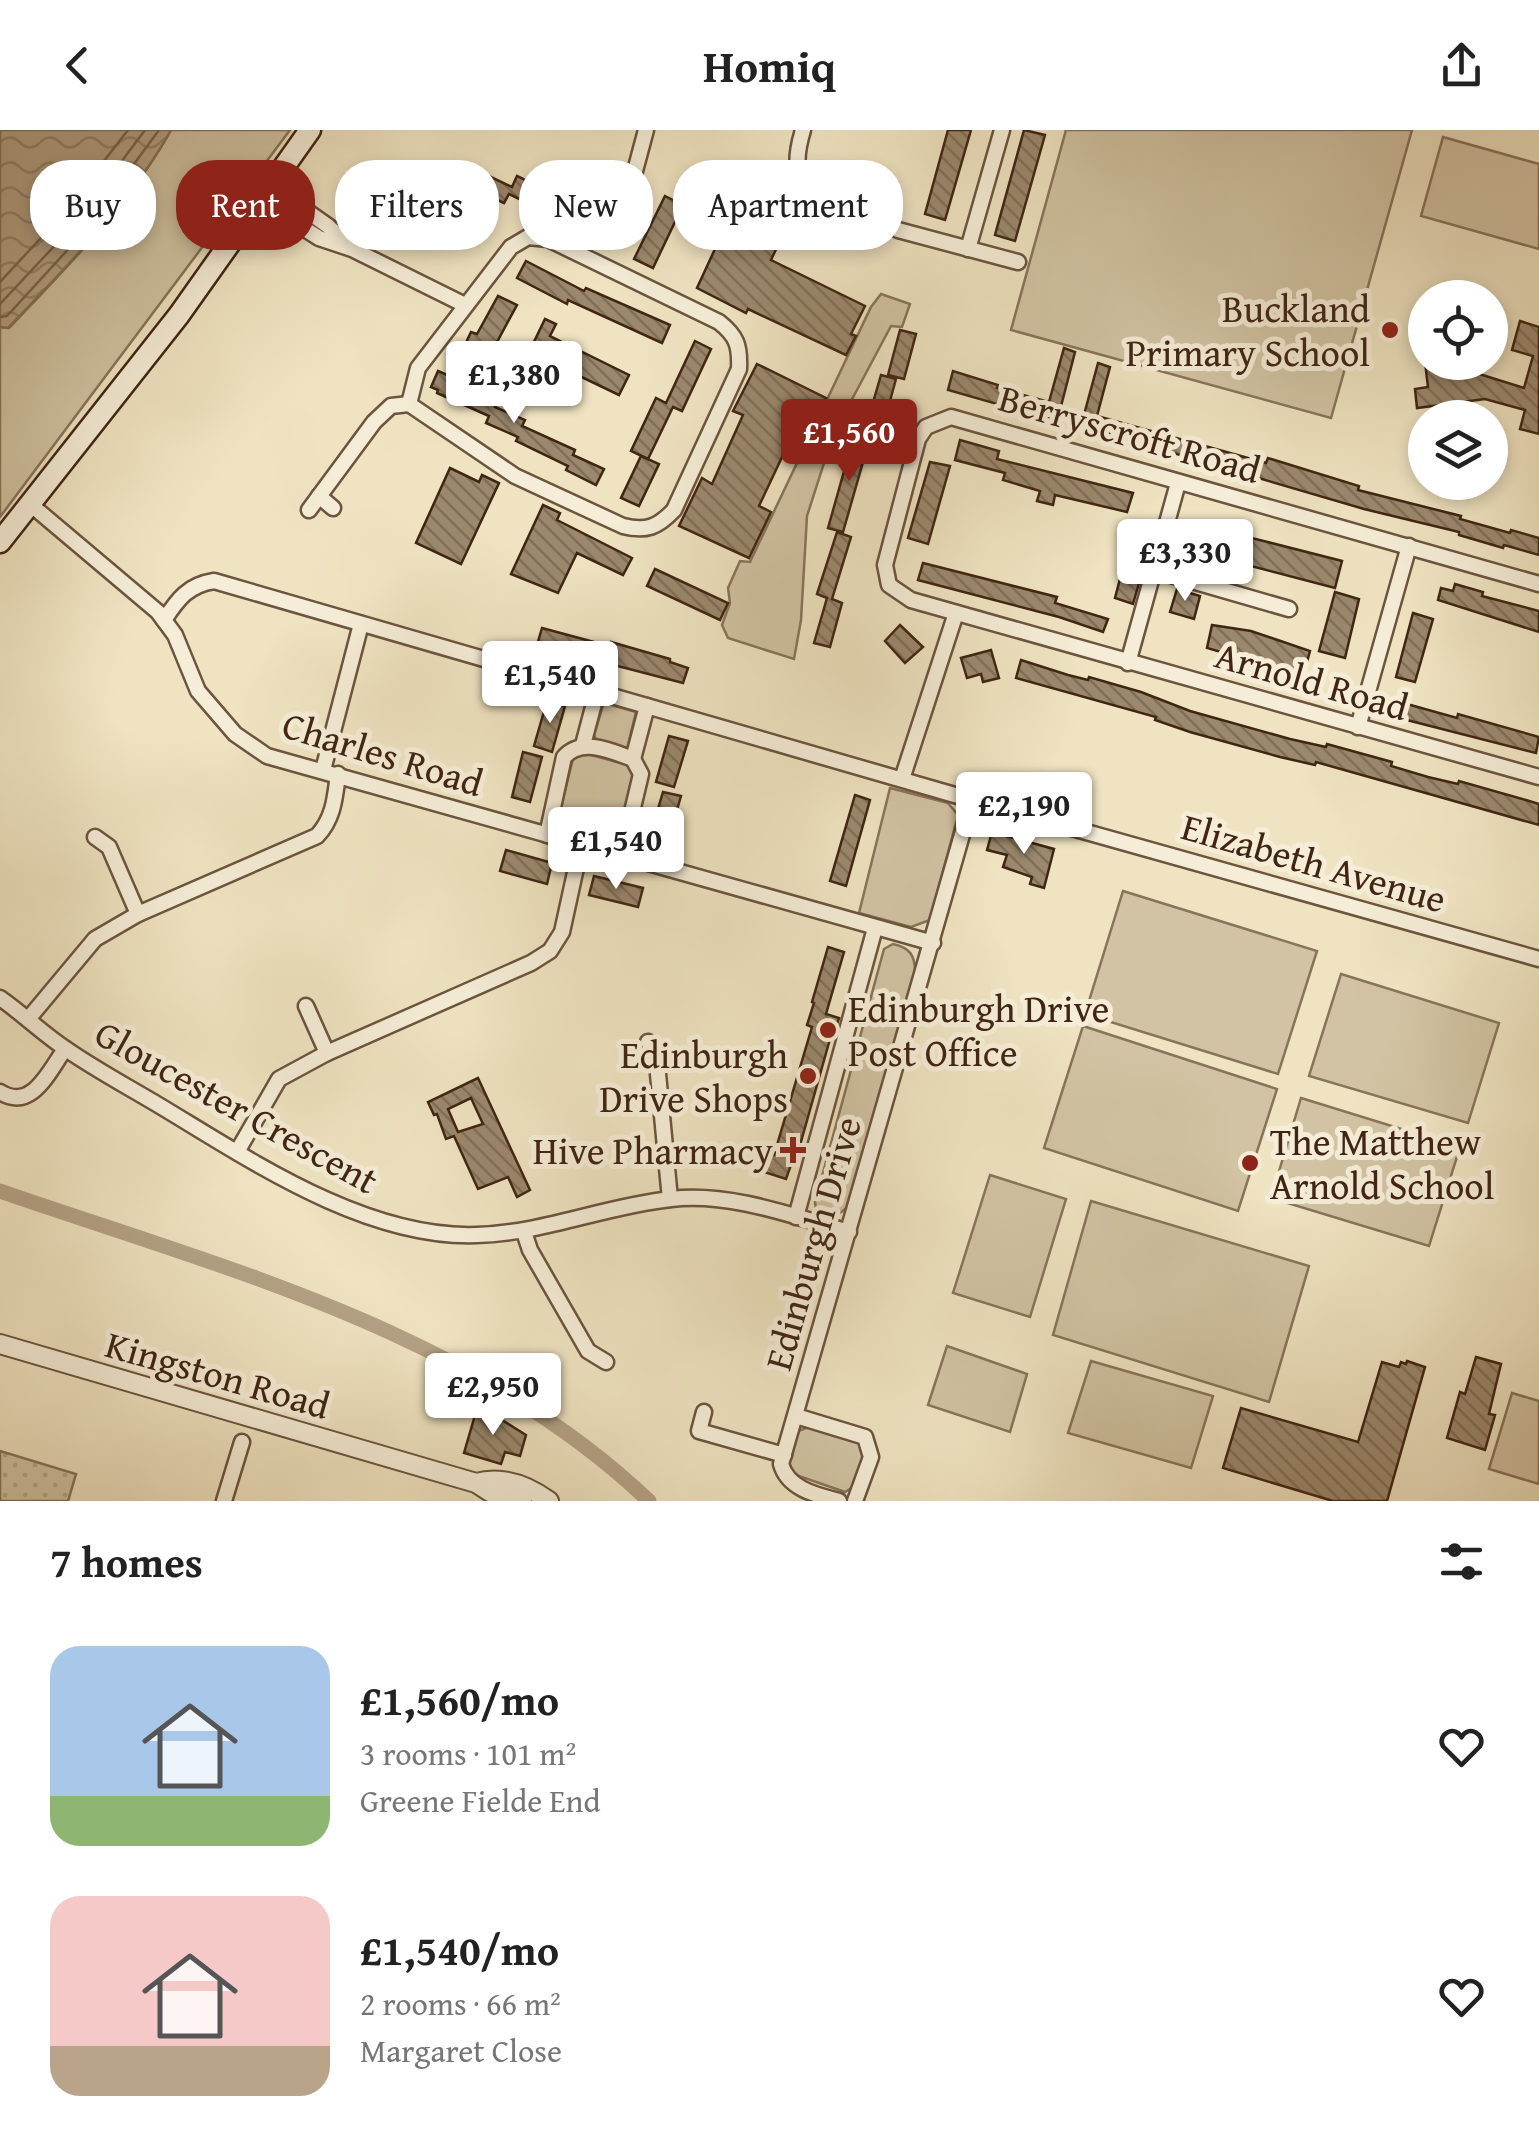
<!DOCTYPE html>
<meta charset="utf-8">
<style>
:root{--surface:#fff;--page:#f2f2f2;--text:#222;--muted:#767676;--accent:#8f2418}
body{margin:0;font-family:"Gentium Book Plus",serif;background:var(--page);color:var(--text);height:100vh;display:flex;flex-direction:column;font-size:38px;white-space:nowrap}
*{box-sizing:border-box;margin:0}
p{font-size:32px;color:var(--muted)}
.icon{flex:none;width:55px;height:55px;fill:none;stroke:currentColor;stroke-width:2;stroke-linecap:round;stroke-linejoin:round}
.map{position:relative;height:1371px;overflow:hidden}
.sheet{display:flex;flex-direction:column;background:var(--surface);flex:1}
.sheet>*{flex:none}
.hud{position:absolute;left:30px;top:30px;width:1000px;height:90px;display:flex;gap:20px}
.fabs{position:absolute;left:1408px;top:150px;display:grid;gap:20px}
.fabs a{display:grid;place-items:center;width:100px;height:100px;border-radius:50%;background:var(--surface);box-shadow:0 5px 15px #0003;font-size:50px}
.price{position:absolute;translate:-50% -85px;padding:0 22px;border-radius:10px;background:#fff;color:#222;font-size:32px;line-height:65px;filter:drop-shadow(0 2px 5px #0008)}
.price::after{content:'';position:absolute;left:50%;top:60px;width:30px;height:22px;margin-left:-15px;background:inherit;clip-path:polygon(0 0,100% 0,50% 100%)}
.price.on{background:var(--accent);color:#fff}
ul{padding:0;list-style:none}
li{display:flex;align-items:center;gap:30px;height:250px;padding:0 50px}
li span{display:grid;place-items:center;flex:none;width:280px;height:200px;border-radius:30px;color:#555}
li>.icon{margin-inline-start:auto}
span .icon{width:120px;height:120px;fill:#fffc;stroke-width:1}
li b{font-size:42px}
h2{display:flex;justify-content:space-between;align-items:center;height:120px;padding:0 50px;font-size:42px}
.tag{padding:0 35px;border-radius:40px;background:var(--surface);box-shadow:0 5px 15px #0003;font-size:35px;line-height:90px}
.tag.on{background:var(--accent);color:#fff}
header{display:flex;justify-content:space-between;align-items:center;height:130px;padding:0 50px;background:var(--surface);font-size:45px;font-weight:600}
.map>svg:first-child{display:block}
.grass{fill:#d1c3a3;stroke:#88745b;stroke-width:2.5}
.park{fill:url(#park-dots);stroke:#88745b;stroke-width:2.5}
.water{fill:url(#water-waves);stroke:#867058;stroke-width:2.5}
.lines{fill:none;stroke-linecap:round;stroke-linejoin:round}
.shore{stroke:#7a644c;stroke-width:2.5}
.canal{stroke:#b4a286;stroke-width:15}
.building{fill:url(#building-back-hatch);stroke:#402513;stroke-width:2.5;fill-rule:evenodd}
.minor-casing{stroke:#6c543e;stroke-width:19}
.tertiary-casing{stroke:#6c543e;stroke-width:22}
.secondary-casing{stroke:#402513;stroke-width:25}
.minor{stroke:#f5edd7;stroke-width:14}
.tertiary{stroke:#f5edd7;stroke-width:18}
.secondary{stroke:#f5edd7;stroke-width:20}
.poi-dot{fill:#8f2418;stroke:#f5edd7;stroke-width:4}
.labels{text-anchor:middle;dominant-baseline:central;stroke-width:10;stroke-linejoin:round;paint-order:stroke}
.poi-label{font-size:38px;fill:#402513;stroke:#f5edd7;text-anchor:end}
.street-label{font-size:38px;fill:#402513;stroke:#f5edd7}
</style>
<header><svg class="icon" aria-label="back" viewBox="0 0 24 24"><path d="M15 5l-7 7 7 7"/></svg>Homiq<svg class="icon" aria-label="share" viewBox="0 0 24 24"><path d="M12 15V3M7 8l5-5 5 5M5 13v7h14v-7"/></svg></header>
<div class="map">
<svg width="1539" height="1371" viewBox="0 0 1539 1371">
<defs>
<pattern id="park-dots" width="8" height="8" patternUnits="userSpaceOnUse" patternTransform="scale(2.5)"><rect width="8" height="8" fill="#d1c3a3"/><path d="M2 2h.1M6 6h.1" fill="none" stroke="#b4a78b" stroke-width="1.8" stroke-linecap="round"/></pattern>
<pattern id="water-waves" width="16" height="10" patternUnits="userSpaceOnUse" patternTransform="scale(2.5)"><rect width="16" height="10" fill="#b4a286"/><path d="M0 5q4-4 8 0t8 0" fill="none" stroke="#94846c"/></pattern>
<pattern id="building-back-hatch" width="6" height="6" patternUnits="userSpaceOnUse" patternTransform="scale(2.5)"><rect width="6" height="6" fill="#9b886d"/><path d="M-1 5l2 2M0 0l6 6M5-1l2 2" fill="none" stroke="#806f58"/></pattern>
</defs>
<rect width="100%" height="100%" fill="#efe3c1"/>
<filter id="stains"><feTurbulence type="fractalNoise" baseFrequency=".002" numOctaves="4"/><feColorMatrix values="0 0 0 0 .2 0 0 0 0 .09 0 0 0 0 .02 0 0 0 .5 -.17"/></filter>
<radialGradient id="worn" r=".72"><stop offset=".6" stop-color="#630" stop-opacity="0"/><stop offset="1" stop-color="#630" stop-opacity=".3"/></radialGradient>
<!-- grass -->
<g class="grass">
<path d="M171 0H290L0 387V197L9 198C67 137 130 74 171 0Z"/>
<polygon points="1066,0 1412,0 1331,288 1011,200"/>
<polygon points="1443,7 1539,34 1539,119 1421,86"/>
<polygon points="881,164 910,174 902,197 891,196 833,305 807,386 801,490 794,529 728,508 722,495 730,473 728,458 740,431 750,432 871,177"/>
<polygon points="604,573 636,582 627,619 597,611 594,605"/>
<polygon points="584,623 631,636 634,641 619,711 563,696 558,688 573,629"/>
<polygon points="890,658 948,673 958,685 930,790 911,797 859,783"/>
<polygon points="1123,761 1317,821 1278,944 1085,884"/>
<path d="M893 814C910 818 915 825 915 842L848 1076C838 1088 831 1085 816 1081L815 1072 884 819Z"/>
<polygon points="1341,844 1499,893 1468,993 1309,946"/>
<polygon points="1083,896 1277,959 1238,1081 1044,1018"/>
<polygon points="1301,968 1460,1017 1429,1116 1271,1068"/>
<polygon points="990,1045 1066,1069 1030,1187 953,1163"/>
<polygon points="1091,1071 1309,1136 1269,1272 1053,1205"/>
<polygon points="947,1216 1027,1244 1010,1302 928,1275"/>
<polygon points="1091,1231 1213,1266 1191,1338 1068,1303"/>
<polygon points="1512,1263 1539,1271 1539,1354 1489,1339"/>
<polygon points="809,1297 858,1309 865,1322 853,1357 845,1362 793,1344 788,1338 798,1301"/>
</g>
<!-- park -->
<polygon class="park" points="0,1321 76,1344 68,1371 0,1371"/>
<!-- water -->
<path class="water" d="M0 0H171C130 74 66 137 8 198L0 197Z"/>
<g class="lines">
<!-- shore -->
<g class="shore">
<polyline points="0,152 63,84 128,0"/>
<polyline points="0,174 75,94 145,0"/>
<polyline points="0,187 7,186 84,102 159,0"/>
</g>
<!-- canal -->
<path class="canal" d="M0 1061C226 1139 472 1202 649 1371"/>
</g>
<!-- building -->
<g class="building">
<polygon points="948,0 971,0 945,90 925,84"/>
<polygon points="1024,0 1045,5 1015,111 995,105"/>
<polygon points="470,37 512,57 517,46 599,85 590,103 509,64 504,73 462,53"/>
<polygon points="665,66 683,75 653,138 634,129"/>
<polygon points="726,95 765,114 767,110 778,115 771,130 865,176 851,204 856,206 846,225 748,179 746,183 697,158"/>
<polygon points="526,131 584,161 586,158 670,195 662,213 568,170 567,174 517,148"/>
<polygon points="498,166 517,175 490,225 484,223 483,226 464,217 471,202 477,204"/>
<polygon points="545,189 556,194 550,206 629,245 619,265 540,227 531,246 520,241"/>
<polygon points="1520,191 1539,197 1539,304 1520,299 1525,280 1485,269 1417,278 1415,259 1428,257 1425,232 1474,232 1476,243 1524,258 1533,226 1512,220"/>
<polygon points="900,200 916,204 904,249 888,245"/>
<polygon points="695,211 711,219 682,281 673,277 648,329 631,321 656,268 666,273"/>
<polygon points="1064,218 1075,222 1058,288 1039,286 948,260 953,241 998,255 997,258 1049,272"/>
<polygon points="1098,233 1110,237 1097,286 1266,333 1268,328 1359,356 1358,360 1461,386 1460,389 1510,403 1511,400 1539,408 1539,425 1504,415 1503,418 1459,405 1459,402 1364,379 1081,296"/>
<polygon points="757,234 826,268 804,314 791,308 759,376 771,382 749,428 679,396 702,348 712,354 743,285 733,281"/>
<polygon points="438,241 499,268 495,277 525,290 522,296 575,320 573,325 604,339 596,355 566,340 568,336 516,311 518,307 486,293 489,286 437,263 438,260 431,257"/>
<polygon points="881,245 896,249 879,311 863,307"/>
<polygon points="854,306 869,311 843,402 828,398"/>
<polygon points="960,310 999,321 997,329 1133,363 1127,382 1055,365 1053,375 1037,371 1040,361 1003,350 1005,343 955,330"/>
<polygon points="641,326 659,334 639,376 621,368"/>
<polygon points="930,332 950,336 928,414 908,408"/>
<polygon points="450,338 479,352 482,345 499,353 461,434 416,413"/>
<polygon points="543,375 560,383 557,390 632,428 623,445 577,423 558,463 511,444"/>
<polygon points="1192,394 1228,408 1229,405 1252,412 1252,408 1342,431 1335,458 1186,419"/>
<polygon points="837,402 851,407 832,469 842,473 830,517 814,513 827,468 817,464"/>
<polygon points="1132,403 1152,408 1133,474 1115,468"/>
<polygon points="923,433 1057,467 1055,473 1108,489 1103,502 1059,487 918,450"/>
<polygon points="655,439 728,473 720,490 647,456"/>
<polygon points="1455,454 1483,462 1482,466 1539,481 1539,502 1438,470 1441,458 1453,461"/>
<polygon points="1177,459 1200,466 1194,489 1170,482"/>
<polygon points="1335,462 1359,469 1345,528 1319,521"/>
<polygon points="1413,483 1433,489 1415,552 1396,547"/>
<polygon points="900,495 923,517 905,533 885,511"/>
<polygon points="1212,495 1251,501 1310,521 1303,546 1207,518"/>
<polygon points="542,498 594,512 611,515 611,512 670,529 670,532 688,538 683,553 537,515"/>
<polygon points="991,520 999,548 983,552 981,544 967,548 961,528"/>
<polygon points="1021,530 1068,545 1088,550 1089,547 1141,562 1190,581 1290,609 1326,617 1327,614 1392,632 1391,636 1428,647 1458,654 1459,651 1526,670 1539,674 1539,695 1316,632 1315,635 1280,627 1190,602 1155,590 1156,587 1016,548"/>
<polygon points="547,571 565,576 552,622 534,616"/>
<polygon points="1407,574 1457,588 1458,584 1539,607 1536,623 1403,589"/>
<polygon points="669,606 688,611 674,657 656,652"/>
<polygon points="523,622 542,627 530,672 512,667"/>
<polygon points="663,662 681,666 668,711 650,706"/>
<polygon points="855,665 870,670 846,756 830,751"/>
<polygon points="992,702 1054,719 1044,758 1030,754 1032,747 1003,737 1007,725 987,720"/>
<polygon points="506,720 552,733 547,754 500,741"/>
<polygon points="594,746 643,758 638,777 589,765"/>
<polygon points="828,817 844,822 826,884 839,888 834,903 832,902 795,1033 792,1032 786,1049 764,1042 769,1023 774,1025 812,897 807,895 814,873 812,872"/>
<path d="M478 948 530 1060 517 1067 508 1047 478 1059 454 1006 446 1009 437 984 434 985 428 972ZM471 968 483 994 458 1002 448 979Z"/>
<polygon points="1476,1227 1501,1234 1489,1284 1495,1285 1485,1320 1447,1308 1460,1262 1465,1264"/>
<polygon points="1407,1231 1425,1237 1387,1371 1333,1371 1223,1338 1241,1278 1358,1312 1382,1232 1399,1237 1401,1232 1406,1234"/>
<polygon points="478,1275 526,1305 520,1326 505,1322 501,1334 464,1323"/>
</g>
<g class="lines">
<defs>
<g id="minor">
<path d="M803 0C784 63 816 57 866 71"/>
<polyline points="635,41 646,0"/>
<polyline points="271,56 328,96 348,115"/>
<polyline points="261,71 319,108 352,119 465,175"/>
<polyline points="898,100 1018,132"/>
<path d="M528 107 548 109 719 192C737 206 740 216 739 239L674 380C658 397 646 402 623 396L515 346 409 274 418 238 511 117Z"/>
<polyline points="968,119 1002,0"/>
<polyline points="319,366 333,378"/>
<polyline points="30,374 158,482 175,505 198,561 235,604 267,626 933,813"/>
<polyline points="309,380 374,292 391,276 409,274"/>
<polyline points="1154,440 1289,479"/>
<polyline points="1539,454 951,287 926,297 918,309 885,435 889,455 911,470 1539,647"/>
<path d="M164 490C178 469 188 455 214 451L972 670 1539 829"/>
<polyline points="1128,533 1178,353"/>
<polyline points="1358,597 1409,416"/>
<polyline points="583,615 597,562"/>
<polyline points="633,629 647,576"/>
<polyline points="323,640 361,494"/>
<polyline points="902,649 956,483"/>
<path d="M547 705 564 627C582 607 611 621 633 629L641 644 622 724"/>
<polyline points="95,707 109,717 138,784"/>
<path d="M0 868C23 884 43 904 66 919 99 942 136 961 170 982 259 1036 370 1109 477 1105 544 1103 605 1076 671 1069 730 1062 793 1086 849 1102"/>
<polyline points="306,876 327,923"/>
<path d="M29 888 95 809 138 784 317 706C334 688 335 667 338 644"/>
<polyline points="648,912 656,923 670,1069"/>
<path d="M0 962C32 982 49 941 65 919"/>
<polyline points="237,1022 279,949 327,923 531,833 550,821 562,802 581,715"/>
<polyline points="796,1087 875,798"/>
<polyline points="524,1102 530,1120 588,1221 606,1232"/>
<polyline points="704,1282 699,1301 784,1325"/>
<polyline points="796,1286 865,1307 871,1327 855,1371"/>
<polyline points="224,1371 242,1312"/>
<path d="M839 1371C816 1365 788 1359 781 1334L972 670"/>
</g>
<g id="tertiary">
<polyline points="0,1214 476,1353 490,1362 522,1371"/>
<path d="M476 1353C502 1346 527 1355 549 1371"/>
</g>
<polyline id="secondary" points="0,412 179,185 310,0"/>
</defs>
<!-- minor casing -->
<use href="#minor" class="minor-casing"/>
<!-- tertiary casing -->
<use href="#tertiary" class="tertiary-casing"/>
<!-- secondary casing -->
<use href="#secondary" class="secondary-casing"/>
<!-- minor -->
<use href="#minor" class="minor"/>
<!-- tertiary -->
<use href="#tertiary" class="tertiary"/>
<!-- secondary -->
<use href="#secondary" class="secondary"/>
</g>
<!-- markers -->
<g class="poi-dot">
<circle cx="1390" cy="200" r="10"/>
<circle cx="828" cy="900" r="10"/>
<circle cx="808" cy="946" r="10"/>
<path d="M788 1005h10v10h10v10h-10v10h-10v-10h-10v-10h10z"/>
<circle cx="1250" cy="1033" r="10"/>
</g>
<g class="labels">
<!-- poi labels -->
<g class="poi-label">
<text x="1370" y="178">Buckland<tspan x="1370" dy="44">Primary School</tspan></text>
<text x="848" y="878" text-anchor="start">Edinburgh Drive<tspan x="848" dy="44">Post Office</tspan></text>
<text x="788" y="924">Edinburgh<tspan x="788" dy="44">Drive Shops</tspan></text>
<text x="1270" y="1011" text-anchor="start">The Matthew<tspan x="1270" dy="44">Arnold School</tspan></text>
<text x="773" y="1020">Hive Pharmacy</text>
</g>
<!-- street labels -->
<g class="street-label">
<text transform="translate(1130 303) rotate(16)">Berryscroft Road</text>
<text transform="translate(1312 550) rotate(16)">Arnold Road</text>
<text transform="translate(383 623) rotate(17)">Charles Road</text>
<text transform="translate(1314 732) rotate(16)">Elizabeth Avenue</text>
<text transform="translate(237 976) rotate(29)">Gloucester Crescent</text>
<text transform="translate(812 1113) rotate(-74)">Edinburgh Drive</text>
<text transform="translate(218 1244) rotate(16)">Kingston Road</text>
</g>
</g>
<rect width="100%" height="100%" filter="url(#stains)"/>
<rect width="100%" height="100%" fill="url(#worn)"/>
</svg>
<div class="fabs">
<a><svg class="icon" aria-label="locate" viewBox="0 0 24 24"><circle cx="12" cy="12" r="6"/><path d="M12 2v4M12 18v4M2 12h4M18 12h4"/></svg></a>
<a><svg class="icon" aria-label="layers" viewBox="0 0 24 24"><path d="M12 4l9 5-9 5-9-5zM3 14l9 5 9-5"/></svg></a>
</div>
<b class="price" style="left:514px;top:296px">£1,380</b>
<b class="price on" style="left:849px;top:354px">£1,560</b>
<b class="price" style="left:1185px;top:474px">£3,330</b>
<b class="price" style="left:550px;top:596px">£1,540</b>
<b class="price" style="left:1024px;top:727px">£2,190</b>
<b class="price" style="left:616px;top:762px">£1,540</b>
<b class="price" style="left:493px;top:1308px">£2,950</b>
<div class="hud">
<a class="tag">Buy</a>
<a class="tag on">Rent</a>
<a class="tag">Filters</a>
<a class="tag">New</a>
<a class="tag">Apartment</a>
</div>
</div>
<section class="sheet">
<h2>7 homes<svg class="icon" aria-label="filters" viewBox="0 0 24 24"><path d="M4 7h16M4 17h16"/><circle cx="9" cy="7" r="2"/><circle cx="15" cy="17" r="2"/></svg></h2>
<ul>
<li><span style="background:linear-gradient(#a9c7e8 75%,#8fb573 0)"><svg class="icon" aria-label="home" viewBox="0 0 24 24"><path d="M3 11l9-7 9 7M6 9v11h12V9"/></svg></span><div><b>£1,560/mo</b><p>3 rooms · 101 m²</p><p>Greene Fielde End</p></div><svg class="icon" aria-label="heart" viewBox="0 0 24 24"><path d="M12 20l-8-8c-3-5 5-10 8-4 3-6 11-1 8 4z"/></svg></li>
<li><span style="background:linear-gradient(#f6c9c9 75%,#b9a48a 0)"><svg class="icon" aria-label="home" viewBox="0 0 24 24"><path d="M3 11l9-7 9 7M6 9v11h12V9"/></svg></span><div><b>£1,540/mo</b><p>2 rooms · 66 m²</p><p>Margaret Close</p></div><svg class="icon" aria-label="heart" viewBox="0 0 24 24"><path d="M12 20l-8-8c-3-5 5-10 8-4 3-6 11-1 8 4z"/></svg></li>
</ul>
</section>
